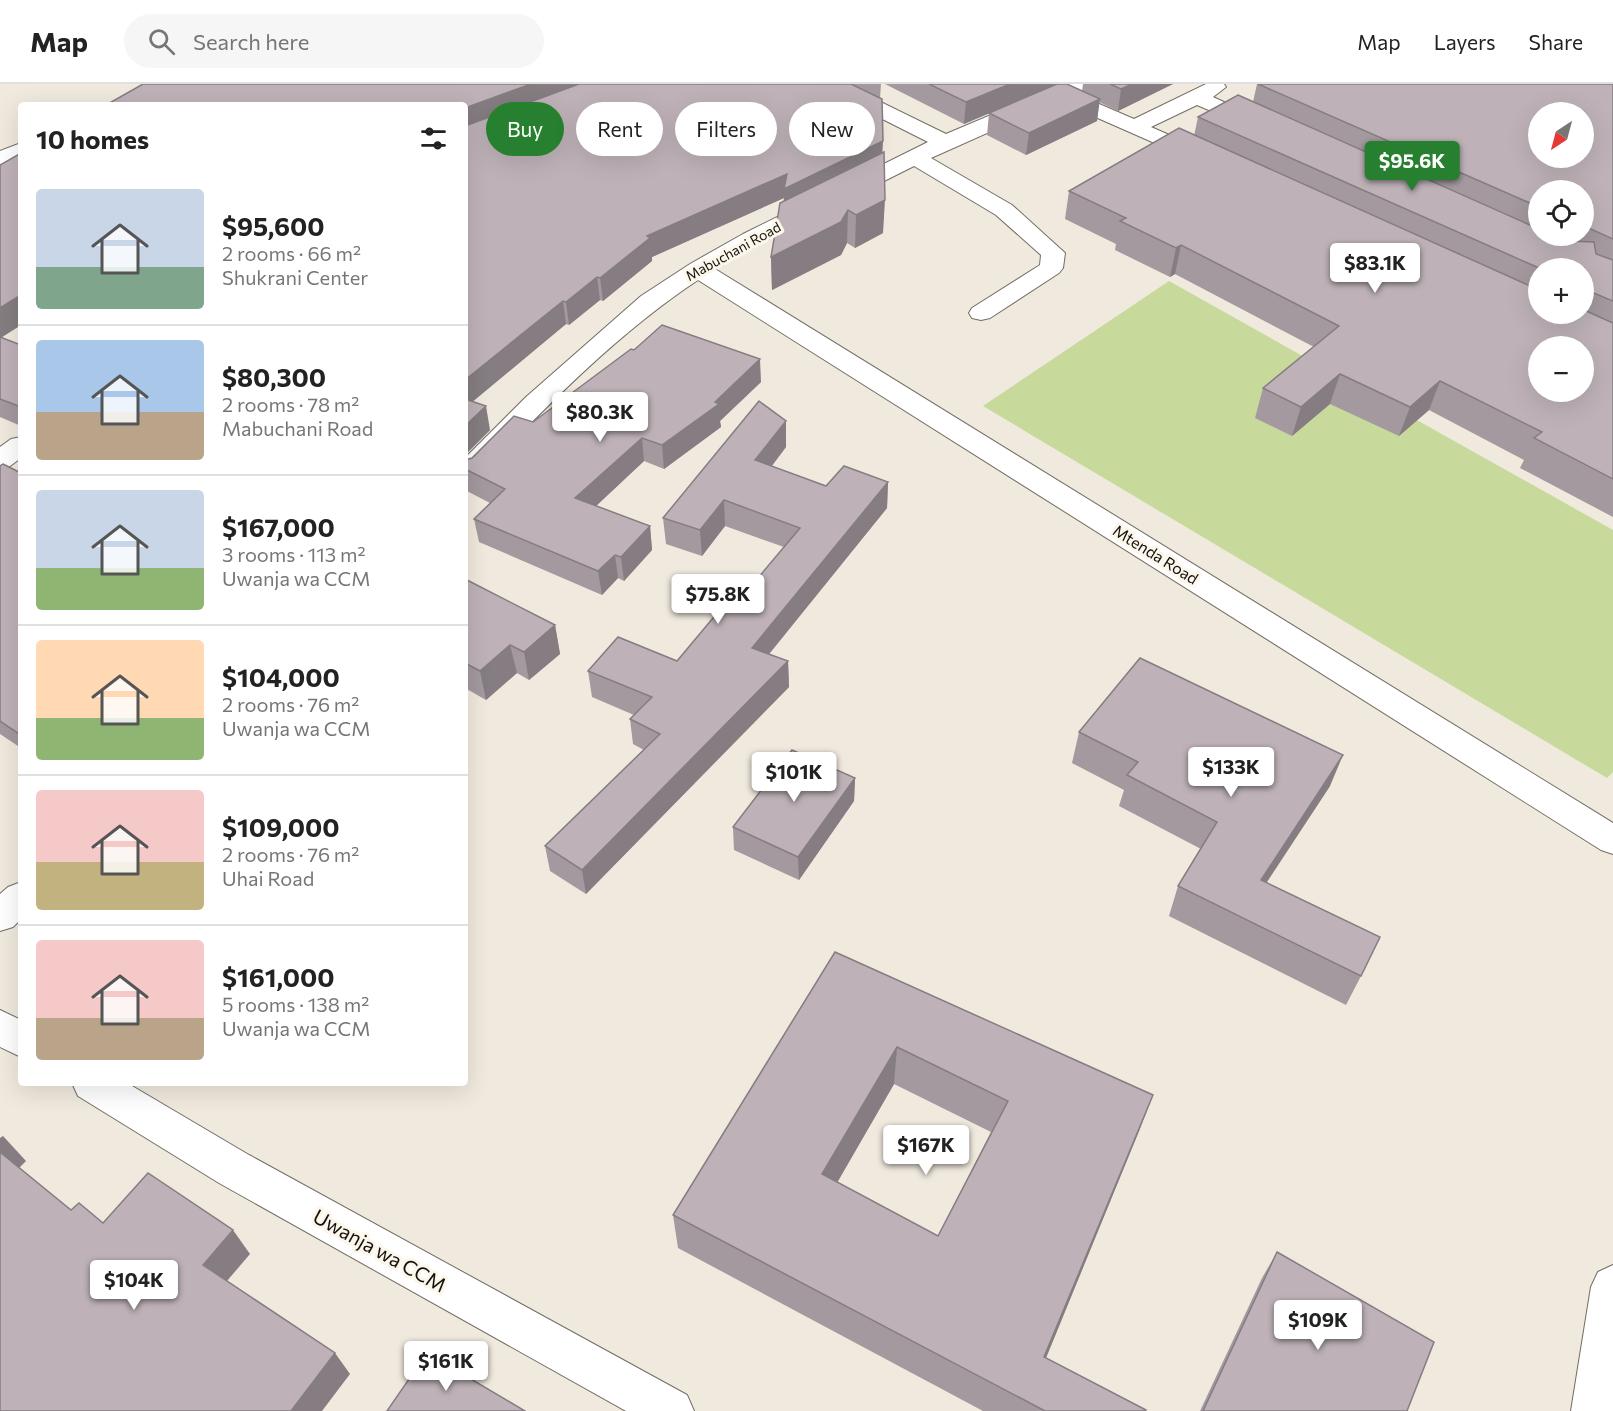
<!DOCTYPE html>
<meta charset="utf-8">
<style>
:root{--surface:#fff;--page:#f6f6f6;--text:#222;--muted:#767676;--line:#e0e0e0;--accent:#26802f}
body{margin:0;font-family:Commissioner,sans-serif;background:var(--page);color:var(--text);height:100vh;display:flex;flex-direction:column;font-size:22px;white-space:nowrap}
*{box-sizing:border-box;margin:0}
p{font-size:20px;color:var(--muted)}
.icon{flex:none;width:33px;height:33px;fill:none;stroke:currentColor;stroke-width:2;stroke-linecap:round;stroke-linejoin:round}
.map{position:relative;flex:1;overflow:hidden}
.details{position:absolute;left:18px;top:18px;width:450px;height:984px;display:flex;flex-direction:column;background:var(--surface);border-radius:6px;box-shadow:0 6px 24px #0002}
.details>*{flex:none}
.hud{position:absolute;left:486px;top:18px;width:570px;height:54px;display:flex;gap:12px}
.needle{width:39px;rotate:216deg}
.tools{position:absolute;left:1528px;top:18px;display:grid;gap:12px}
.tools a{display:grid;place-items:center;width:66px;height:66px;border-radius:50%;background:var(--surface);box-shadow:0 6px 24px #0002;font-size:30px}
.price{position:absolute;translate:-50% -51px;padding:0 14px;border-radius:6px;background:#fff;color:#222;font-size:20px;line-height:39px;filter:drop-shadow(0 2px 3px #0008)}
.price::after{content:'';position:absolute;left:50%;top:36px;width:18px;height:14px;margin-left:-9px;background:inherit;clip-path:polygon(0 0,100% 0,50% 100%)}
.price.selected{background:var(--accent);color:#fff}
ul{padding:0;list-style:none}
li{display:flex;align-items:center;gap:18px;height:150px;padding:0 18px}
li+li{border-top:2px solid var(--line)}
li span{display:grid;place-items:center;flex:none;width:168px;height:120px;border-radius:6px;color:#555}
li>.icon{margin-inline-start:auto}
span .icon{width:72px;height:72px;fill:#fffc;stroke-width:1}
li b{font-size:26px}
h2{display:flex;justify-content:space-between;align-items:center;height:72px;padding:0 18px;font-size:26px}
.tag{padding:0 21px;border-radius:27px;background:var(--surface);box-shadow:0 6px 24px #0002;font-size:21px;line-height:54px}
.tag.selected{background:var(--accent);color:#fff}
header{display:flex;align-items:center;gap:36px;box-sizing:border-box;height:84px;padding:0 30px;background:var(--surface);border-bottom:2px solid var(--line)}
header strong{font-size:28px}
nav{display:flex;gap:33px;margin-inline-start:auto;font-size:21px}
.search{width:420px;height:54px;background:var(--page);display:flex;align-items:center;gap:15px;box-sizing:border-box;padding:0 21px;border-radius:33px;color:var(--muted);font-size:22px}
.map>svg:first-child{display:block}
.green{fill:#c7da9c}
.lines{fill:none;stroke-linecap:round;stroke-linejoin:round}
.minor-casing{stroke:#726c63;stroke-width:2}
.minor{fill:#fff;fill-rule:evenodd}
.wall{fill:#a3999e;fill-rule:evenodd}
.shaded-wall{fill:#857d81}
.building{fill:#beb2b8;stroke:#857d81;stroke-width:1.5;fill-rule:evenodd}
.labels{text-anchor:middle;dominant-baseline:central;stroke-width:6;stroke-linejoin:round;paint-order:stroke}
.far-street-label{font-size:14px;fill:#13110d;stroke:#fdf6eb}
.street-label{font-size:16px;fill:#13110d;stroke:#fdf6eb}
.near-street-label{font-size:20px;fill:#13110d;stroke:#fdf6eb}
</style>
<header>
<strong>Map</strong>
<div class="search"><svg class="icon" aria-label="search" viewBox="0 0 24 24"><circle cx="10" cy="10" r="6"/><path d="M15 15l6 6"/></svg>Search here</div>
<nav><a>Map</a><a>Layers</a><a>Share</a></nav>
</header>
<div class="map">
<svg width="1613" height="1327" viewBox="0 0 1613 1327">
<rect width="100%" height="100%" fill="#f0e9de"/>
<!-- green -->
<polygon class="green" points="1169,197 1613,446 1613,688 1607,694 983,322"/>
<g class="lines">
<defs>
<g id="minor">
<path d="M818 0H844L946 50 1064 0H1091L1088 4 1076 10 1134 35 1206 0H1224L1226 3 1213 13 1265 37 1269 41 1265 45 1258 47 1197 21 1151 43 1208 68 1211 73 1208 78 1200 79 1059 17 931 74 1012 121 1065 169 1063 184 1059 189 990 234 981 236 972 234 969 229 972 224 1040 181 1041 171 996 131 914 82 759 160 715 185 1613 739V770L1601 766 698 196C615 251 544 325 475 396L465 399V374L526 313 641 212 690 180 743 150 928 58 821 4Z"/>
<polygon points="21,59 21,73 0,81 0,67"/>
<polygon points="21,353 21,374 10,382 0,385 0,363 11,355"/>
<polygon points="21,798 21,835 13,843 0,847 0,810 8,803"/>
<polygon points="0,926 21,936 21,973 0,963"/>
<polygon points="72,999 127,999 249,1071 687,1311 694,1327 626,1327 219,1099 78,1012"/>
<polygon points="1613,1181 1613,1327 1571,1327 1591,1203 1598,1188"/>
</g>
</defs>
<!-- minor casing -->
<use href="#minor" class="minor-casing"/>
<!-- minor -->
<use href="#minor" class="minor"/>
</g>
<!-- wall -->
<g class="wall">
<polygon points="143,0 881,0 880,14 883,149 855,164 847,159 841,171 772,206 771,173 784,114 652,173 652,177 603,217 600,216 569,241 566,240 472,318 490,346 465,371 465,21"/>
<polygon points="885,0 1067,0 1082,7 1083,0 1173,0 1118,27 1099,18 1097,37 1026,71 987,51 989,29 998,25 964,40"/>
<path d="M1257 0H1613V433L1520 384 1524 376 1429 326 1399 352 1330 320 1292 352 1255 334 1263 304 1314 263 1175 190 1170 193 1115 166 1116 160 1065 135 1069 107 1194 52 1198 33 1253 18ZM1539 106H1584V152H1539ZM1539 184H1584V230H1539Z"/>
<polygon points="0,81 21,241 1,254 21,261 21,342 0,333"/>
<polygon points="634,266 761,298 720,337 721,343 664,385 644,377 596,422 650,442 652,466 624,497 618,494 602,511 479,458 474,435 490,419 465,406 465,376 472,374 533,338"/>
<polygon points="786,363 772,382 826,402 888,398 887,424 769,570 788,577 789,603 586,810 550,787 545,762 644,666 633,660 630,635 634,631 592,613 588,587 677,577 747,507 784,463 725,442 702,472 666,460 663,434"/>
<polygon points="0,382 21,389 21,664 0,650"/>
<polygon points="465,495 555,541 560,570 529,596 517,589 486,616 465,604"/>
<polygon points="1079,648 1330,702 1267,798 1361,892 1346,921 1169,832 1178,802 1201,765 1119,722 1124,706 1072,679"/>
<polygon points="855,694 854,717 799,796 734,766 733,743"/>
<path d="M835 868 1153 1011 1139 1047 1046 1274 1145 1327H983L678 1164 673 1131ZM894 1000 991 1048 938 1152 837 1098Z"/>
<polygon points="1277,1168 1407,1327 1200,1327 1262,1194"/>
</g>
<!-- shaded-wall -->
<g class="shaded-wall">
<polygon points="531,0 590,0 465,48 465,24"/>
<polygon points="1010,0 1059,0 964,40 966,18"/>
<polygon points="1132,0 1173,0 1118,27 1121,5"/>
<polygon points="1100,15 1097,37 1026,71 1029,49"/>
<polygon points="883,57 882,78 784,127 784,114 652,173 652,177 603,217 600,194 647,152 787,90"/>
<polygon points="885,116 883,149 855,164 856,131"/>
<polygon points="848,126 847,159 841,171 772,206 771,173"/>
<polygon points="1181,161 1175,190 1170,193 1176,164"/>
<polygon points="597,193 600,216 569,241 566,218"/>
<polygon points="21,211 21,241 0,254 0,224"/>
<polygon points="563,217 566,240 465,324 465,296"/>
<polygon points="760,275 761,298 720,337 721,343 664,385 662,361 715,318"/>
<polygon points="1340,290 1330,320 1292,352 1301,323"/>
<polygon points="1440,297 1429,326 1399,352 1410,323"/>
<polygon points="486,322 490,346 465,371 465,342"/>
<polygon points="786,337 786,363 756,402 755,376"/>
<polygon points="642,354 644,377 579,438 575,414"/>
<polygon points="888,398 887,424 753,590 752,564"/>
<polygon points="724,416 725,442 702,472 700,446"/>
<polygon points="650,442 652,466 624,497 621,473"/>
<polygon points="615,471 618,494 602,511 598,487"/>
<polygon points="555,541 560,570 529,596 524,568"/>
<polygon points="510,561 517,589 486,616 480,587"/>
<polygon points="788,577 789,603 586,810 582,786"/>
<polygon points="1343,671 1330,702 1249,825 1261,796"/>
<polygon points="855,694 854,717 799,796 798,773"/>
<polygon points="897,963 894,1000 822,1125 822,1090"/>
<polygon points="1153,1011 1139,1047 1034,1303 1044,1273"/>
<polygon points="3,1052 26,1077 16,1087 0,1070 0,1054"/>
<polygon points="233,1146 250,1170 221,1204 203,1181"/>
<polygon points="335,1269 350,1290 322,1327 291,1327"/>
</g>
<!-- building -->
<g class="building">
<polygon points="143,0 531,0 465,24 465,21 106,21"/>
<polygon points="579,0 851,0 882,15 883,57 784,105 787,90 647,152 650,154 600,194 597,193 566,218 563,217 465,296 465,42"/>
<polygon points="929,0 1010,0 966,18"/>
<polygon points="1057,0 1067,0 1100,15 1029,49 989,29"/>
<polygon points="1110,0 1132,0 1121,5"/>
<path d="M1258 0H1613V155L1584 142V106H1539V123ZM1539 28H1584V74H1539Z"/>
<polygon points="1238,11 1539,145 1539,152 1555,152 1568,157 1594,158 1596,170 1613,176 1613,217 1584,205 1584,184 1539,184 1198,33"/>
<path d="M1179 44 1539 206V230H1584V226L1613 239V395L1534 354 1542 348 1440 297 1410 323 1340 290 1301 323 1263 304 1339 242 1181 161 1176 164 1120 137 1126 134 1069 107ZM1539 262H1584V308H1539Z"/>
<polygon points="884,68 885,116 856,131 848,126 841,138 771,173 780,119"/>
<polygon points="21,69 21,177 19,182 21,183 21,211 0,224 0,81"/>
<polygon points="662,241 760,275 715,318 719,320 662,361 642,354 575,414 650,442 621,473 615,471 598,487 474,435 505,405 465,385 465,376 472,374 514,332 533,338 631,265 634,266"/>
<polygon points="0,253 21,261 21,323 0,315"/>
<polygon points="465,315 486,322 465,342"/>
<polygon points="759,317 786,337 755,376 826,402 844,382 888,398 752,564 788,577 582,786 545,762 660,650 630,635 652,613 588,587 618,553 677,577 739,503 747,507 800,444 724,416 700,446 663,434"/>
<polygon points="3,380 21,389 21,651 0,637 0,382"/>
<polygon points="465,495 555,541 524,568 510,561 480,587 465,579"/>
<polygon points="1140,574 1343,671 1261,796 1380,853 1361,892 1178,802 1217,738 1127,691 1138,678 1079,648"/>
<polygon points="792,666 855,694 798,773 733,743"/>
<path d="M835 868 1153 1011 1044 1273 1146 1326 1145 1327H1045L673 1131ZM897 963 1008 1017 938 1152 822 1090Z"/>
<polygon points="0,1068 71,1126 79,1119 103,1139 148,1089 233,1146 203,1181 335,1269 291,1327 0,1327"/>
<polygon points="1277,1168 1434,1258 1407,1327 1203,1327"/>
<polygon points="427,1269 525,1327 387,1327"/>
</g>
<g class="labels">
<!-- far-street labels -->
<g class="far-street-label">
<text transform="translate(733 167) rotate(-29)">Mabuchani Road</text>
</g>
<!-- street labels -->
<g class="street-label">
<text transform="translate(1156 470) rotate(32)">Mtenda Road</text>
</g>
<!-- near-street labels -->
<g class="near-street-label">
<text transform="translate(380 1166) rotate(29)">Uwanja wa CCM</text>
</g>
</g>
</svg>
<div class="tools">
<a><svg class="needle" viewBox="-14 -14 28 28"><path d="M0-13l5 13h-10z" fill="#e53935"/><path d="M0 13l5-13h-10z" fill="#767676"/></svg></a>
<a><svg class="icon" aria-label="locate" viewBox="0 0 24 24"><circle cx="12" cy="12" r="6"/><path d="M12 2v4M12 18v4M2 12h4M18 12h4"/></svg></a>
<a>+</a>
<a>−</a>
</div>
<b class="price selected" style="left:1412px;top:108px">$95.6K</b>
<b class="price" style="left:1375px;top:210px">$83.1K</b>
<b class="price" style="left:600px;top:359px">$80.3K</b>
<b class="price" style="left:718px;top:541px">$75.8K</b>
<b class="price" style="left:1231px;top:714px">$133K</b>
<b class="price" style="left:794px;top:719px">$101K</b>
<b class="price" style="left:926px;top:1092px">$167K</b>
<b class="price" style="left:134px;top:1227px">$104K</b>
<b class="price" style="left:1318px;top:1267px">$109K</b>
<b class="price" style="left:446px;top:1308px">$161K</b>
<div class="hud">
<a class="tag selected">Buy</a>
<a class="tag">Rent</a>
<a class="tag">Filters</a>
<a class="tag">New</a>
</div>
<section class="details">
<h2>10 homes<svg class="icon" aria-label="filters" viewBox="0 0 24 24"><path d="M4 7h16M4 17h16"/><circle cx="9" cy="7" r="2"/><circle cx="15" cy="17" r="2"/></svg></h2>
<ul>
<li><span style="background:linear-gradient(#c9d6e8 65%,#7fa58c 0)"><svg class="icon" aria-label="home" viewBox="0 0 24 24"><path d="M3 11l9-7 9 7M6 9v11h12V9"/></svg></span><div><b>$95,600</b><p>2 rooms · 66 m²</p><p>Shukrani Center</p></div></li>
<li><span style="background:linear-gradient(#a9c7e8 60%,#b9a48a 0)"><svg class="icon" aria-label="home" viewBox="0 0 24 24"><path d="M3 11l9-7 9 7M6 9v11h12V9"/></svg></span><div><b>$80,300</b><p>2 rooms · 78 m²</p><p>Mabuchani Road</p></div></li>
<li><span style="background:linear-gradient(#c9d6e8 65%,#8fb573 0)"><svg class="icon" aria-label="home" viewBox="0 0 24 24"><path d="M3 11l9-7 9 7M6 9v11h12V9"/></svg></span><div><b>$167,000</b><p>3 rooms · 113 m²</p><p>Uwanja wa CCM</p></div></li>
<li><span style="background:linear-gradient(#ffd9b3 65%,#8fb573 0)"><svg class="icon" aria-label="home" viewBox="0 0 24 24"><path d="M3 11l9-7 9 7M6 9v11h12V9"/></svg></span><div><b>$104,000</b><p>2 rooms · 76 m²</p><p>Uwanja wa CCM</p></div></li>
<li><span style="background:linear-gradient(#f6c9c9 60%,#c2b280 0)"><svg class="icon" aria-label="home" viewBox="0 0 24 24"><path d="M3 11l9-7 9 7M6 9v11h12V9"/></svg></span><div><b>$109,000</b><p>2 rooms · 76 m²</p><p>Uhai Road</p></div></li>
<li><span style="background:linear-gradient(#f6c9c9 65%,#b9a48a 0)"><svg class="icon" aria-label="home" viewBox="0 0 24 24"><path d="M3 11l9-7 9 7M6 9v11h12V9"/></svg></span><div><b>$161,000</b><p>5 rooms · 138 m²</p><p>Uwanja wa CCM</p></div></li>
</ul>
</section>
</div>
